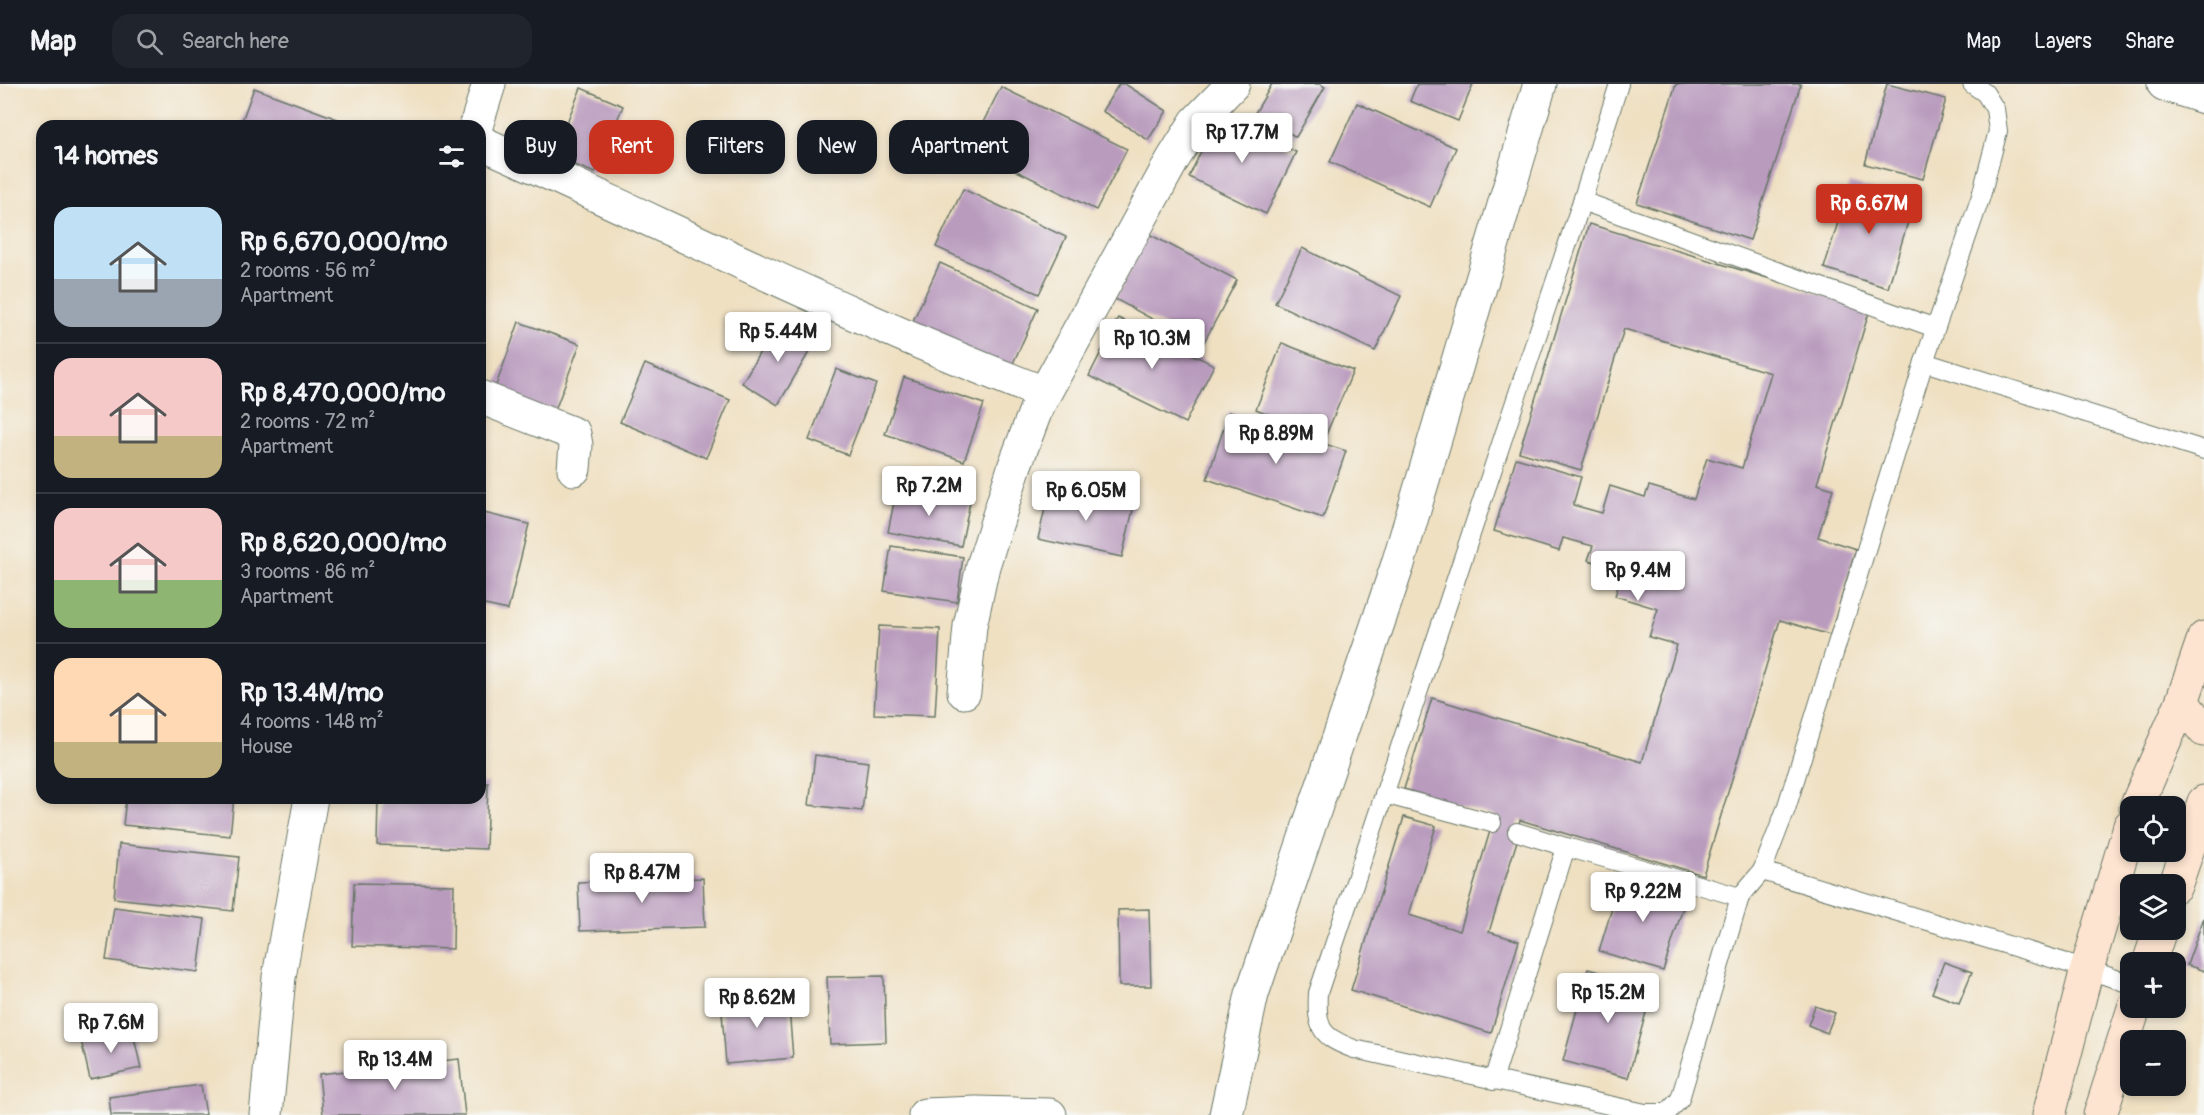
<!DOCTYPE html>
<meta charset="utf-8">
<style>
:root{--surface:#171b24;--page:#20242c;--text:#f1f3f6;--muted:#9ea1a6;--line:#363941;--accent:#c8321e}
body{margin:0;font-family:Pangolin,sans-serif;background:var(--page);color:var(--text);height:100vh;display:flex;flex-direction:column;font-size:22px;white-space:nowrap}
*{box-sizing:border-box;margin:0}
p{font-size:20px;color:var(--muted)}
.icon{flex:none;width:33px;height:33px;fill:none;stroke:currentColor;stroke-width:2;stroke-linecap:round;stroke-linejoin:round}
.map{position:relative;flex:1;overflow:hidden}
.sheet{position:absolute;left:36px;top:36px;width:450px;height:684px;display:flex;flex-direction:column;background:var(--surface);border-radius:18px;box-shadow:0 3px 9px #0003}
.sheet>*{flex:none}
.guide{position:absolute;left:504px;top:36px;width:570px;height:54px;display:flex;gap:12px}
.controls{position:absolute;left:2120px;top:712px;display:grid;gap:12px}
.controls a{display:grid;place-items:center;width:66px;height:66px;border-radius:12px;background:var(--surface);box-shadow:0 3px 9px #0003;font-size:30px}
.price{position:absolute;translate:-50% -51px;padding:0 14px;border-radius:6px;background:#fff;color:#222;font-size:20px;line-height:39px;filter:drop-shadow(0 2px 3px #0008)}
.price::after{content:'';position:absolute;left:50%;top:36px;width:18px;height:14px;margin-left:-9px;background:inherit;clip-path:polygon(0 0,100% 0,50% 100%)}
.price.selected{background:var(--accent);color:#fff}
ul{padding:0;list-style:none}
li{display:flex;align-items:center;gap:18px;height:150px;padding:0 18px}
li+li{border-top:2px solid var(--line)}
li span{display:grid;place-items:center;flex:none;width:168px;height:120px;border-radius:18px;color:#555}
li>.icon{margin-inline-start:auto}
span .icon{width:72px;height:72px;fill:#fffc;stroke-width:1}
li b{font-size:26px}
h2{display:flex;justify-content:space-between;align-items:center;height:72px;padding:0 18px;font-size:26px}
.chip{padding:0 21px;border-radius:18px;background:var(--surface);box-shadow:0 3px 9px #0003;font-size:21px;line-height:54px}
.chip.selected{background:var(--accent);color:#fff}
header{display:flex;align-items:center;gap:36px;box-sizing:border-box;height:84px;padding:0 30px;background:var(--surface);border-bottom:2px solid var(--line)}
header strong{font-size:28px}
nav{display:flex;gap:33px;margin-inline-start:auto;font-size:21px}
.search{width:420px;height:54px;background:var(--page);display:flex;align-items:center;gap:15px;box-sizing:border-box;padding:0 21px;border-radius:18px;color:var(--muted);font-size:22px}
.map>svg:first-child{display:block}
.building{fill:#b99bbe}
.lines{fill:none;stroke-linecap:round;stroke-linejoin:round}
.lane-casing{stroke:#687666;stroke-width:20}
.street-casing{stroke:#687666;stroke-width:35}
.secondary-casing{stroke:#687666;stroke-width:35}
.lane{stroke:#fff;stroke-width:18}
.street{stroke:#fff;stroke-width:33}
.secondary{stroke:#fde4d0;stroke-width:33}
</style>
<header>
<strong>Map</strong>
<div class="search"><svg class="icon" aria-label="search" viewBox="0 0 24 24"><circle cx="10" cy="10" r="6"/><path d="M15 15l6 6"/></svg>Search here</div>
<nav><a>Map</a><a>Layers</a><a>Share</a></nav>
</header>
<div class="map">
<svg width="2204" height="1031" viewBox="0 0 2204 1031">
<rect width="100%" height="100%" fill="#f6f6f2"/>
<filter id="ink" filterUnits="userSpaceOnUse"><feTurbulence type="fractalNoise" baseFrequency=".0167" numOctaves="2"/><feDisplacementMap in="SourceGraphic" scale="12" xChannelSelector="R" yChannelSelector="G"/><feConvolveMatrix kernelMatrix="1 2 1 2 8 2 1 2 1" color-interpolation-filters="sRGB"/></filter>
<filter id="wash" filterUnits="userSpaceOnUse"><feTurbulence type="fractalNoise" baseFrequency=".008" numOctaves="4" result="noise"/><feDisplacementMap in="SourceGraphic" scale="24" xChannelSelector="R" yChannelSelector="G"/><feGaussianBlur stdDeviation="1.35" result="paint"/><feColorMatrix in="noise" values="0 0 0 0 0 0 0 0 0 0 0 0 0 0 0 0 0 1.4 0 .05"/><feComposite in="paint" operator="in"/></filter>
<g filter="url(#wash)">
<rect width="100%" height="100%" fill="#efe0c2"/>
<g id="blocks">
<!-- building -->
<g class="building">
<polygon points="1119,0 1125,0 1167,27 1148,56 1102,27"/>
<polygon points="1272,0 1320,0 1325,3 1296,53 1255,29"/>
<polygon points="1417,0 1473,0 1458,37 1410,17"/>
<polygon points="1676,0 1801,0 1750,156 1637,119"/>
<polygon points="1887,0 1946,15 1923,95 1865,80"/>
<polygon points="1001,3 1127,65 1096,126 970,64"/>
<polygon points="254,4 343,37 342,42 240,42"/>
<polygon points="581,4 623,22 595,89 553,72"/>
<polygon points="1357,19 1456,64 1430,123 1330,78"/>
<polygon points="1218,31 1296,68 1266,130 1189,93"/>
<polygon points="1850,99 1914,118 1888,204 1824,184"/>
<polygon points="963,105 1066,153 1039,210 936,163"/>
<polygon points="1589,140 1870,225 1817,400 1833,405 1818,453 1856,465 1830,551 1780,536 1703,791 1520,736 1514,756 1517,757 1489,848 1519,857 1491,949 1351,906 1404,733 1436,742 1409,831 1460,847 1490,747 1494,732 1404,705 1432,614 1642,678 1677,561 1649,553 1658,525 1615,512 1623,486 1588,476 1593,462 1563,454 1559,467 1494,447 1516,374 1581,393 1573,421 1602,429 1610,402 1645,413 1649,402 1694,415 1707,374 1742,384 1771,289 1624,245 1581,386 1519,368"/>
<polygon points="1149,150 1237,196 1202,262 1115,215"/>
<polygon points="1302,164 1401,212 1375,267 1275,219"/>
<polygon points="940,179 1038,224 1010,286 911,241"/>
<polygon points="1118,234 1214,281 1185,339 1089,292"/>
<polygon points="778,237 815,258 778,321 742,299"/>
<polygon points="519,238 580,260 554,329 494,307"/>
<polygon points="1282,259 1353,287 1325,353 1256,325"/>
<polygon points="645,280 730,316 706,374 620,338"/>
<polygon points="836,285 876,300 848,371 809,356"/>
<polygon points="904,293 984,320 964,377 885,350"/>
<polygon points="1229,328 1346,367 1323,434 1207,395"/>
<polygon points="897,403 970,418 961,462 888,448"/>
<polygon points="1050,403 1134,421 1122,473 1038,455"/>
<polygon points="480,428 529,440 508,526 480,520"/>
<polygon points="891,462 963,473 957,518 884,507"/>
<polygon points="879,542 940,545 935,632 874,630"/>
<polygon points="815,671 868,678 862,727 809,721"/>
<polygon points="480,699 488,699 486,765 377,761 378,714 480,714"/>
<polygon points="126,714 234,714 230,752 123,741"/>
<polygon points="119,760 239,773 233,827 114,814"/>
<polygon points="1622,791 1687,811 1663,887 1599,867"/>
<polygon points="703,794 705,843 580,847 578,798"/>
<polygon points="354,799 454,801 453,865 352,862"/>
<polygon points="114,823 205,835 198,888 106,876"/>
<polygon points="1149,825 1151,902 1119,902 1118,826"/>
<polygon points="2204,833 2204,887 2187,881"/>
<polygon points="1944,878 1972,888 1959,919 1932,909"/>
<polygon points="1588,885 1653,903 1628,994 1563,977"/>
<polygon points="884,892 886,958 830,960 827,893"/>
<polygon points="788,911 793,974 726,980 721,916"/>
<polygon points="1815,922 1835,929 1827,949 1808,941"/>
<polygon points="132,945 141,984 90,995 81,956"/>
<polygon points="459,975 465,1031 323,1031 319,990"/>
<polygon points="201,1001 206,1031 111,1031 109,1013"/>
</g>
</g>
</g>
<g filter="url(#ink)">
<use href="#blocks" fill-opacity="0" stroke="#687666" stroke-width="1.5"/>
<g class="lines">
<defs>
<g id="lane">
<polyline points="1619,0 1582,117 1935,244"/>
<path d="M1582 117 1318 909C1316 944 1321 953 1354 965L1645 1029H1667L1680 1015 1740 813 1762 787"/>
<polyline points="1924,278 1981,112 1998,47 1995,25 1985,9 1972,0"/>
<polyline points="1384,710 1492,739"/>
<polyline points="1517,748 1566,763"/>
<polyline points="2130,900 2087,885 1762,787 1786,725 1924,278 2204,366"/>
<polyline points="1493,997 1566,763 1740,813"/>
</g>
<g id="street">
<polyline points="2164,0 2204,13"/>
<polyline points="476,42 489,0"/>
<path d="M480 58C668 142 852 235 1044 309"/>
<polyline points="480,313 574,350 576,361 574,385"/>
<polyline points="964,608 970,542 983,482 1015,381 1037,323 1173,75 1196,38 1233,0"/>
<polyline points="266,1031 279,893 311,714"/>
<polyline points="925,1031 976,1029 1050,1031"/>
<polyline points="1226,1031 1252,910 1398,480 1540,0"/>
</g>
<g id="secondary">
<polyline points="2182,618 2204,646"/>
<polyline points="2136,723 2182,618 2204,554"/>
<polyline points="2175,802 2204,718"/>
<polyline points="2149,879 2160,846"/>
<polyline points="2049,1031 2087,885 2130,742"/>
<polyline points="2100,1031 2134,924"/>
</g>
</defs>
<!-- lane casing -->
<use href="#lane" class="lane-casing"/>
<!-- street casing -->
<use href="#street" class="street-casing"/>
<!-- secondary casing -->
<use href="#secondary" class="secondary-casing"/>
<!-- lane -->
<use href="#lane" class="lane"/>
<!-- street -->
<use href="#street" class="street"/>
<!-- secondary -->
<use href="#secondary" class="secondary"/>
</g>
</g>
</svg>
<div class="controls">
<a><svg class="icon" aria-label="locate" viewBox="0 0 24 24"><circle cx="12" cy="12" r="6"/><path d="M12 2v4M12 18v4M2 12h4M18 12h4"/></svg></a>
<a><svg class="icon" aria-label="layers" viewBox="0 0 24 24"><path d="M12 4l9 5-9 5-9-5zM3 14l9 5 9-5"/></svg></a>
<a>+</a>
<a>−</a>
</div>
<b class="price" style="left:1242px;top:80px">Rp 17.7M</b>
<b class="price selected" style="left:1869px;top:151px">Rp 6.67M</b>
<b class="price" style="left:778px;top:279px">Rp 5.44M</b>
<b class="price" style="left:1152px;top:286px">Rp 10.3M</b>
<b class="price" style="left:1276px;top:381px">Rp 8.89M</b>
<b class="price" style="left:929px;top:433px">Rp 7.2M</b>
<b class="price" style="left:1086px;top:438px">Rp 6.05M</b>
<b class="price" style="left:1638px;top:518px">Rp 9.4M</b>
<b class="price" style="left:642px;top:820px">Rp 8.47M</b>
<b class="price" style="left:1643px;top:839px">Rp 9.22M</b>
<b class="price" style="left:1608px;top:940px">Rp 15.2M</b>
<b class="price" style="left:757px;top:945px">Rp 8.62M</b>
<b class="price" style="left:111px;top:970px">Rp 7.6M</b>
<b class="price" style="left:395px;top:1007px">Rp 13.4M</b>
<div class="guide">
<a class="chip">Buy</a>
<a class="chip selected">Rent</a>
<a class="chip">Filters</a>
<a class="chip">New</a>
<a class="chip">Apartment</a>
</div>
<section class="sheet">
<h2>14 homes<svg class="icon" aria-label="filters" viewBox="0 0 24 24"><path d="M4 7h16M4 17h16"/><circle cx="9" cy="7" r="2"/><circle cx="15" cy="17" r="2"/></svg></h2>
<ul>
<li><span style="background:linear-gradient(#bfe0f5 60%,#9aa5b1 0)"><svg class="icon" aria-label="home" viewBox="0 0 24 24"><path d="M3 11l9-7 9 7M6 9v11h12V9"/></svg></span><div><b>Rp 6,670,000/mo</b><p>2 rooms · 56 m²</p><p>Apartment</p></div></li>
<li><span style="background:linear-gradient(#f6c9c9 65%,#c2b280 0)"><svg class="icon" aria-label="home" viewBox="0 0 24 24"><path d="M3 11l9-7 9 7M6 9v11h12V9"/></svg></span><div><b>Rp 8,470,000/mo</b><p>2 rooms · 72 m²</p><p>Apartment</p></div></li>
<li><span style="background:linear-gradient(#f6c9c9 60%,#8fb573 0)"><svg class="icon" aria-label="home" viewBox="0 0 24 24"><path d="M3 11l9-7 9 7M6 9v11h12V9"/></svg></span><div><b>Rp 8,620,000/mo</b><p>3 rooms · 86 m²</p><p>Apartment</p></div></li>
<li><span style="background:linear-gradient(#ffd9b3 70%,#c2b280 0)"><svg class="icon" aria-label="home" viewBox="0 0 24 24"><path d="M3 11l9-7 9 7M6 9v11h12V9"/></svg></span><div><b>Rp 13.4M/mo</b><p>4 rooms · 148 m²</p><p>House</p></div></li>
</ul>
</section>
</div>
